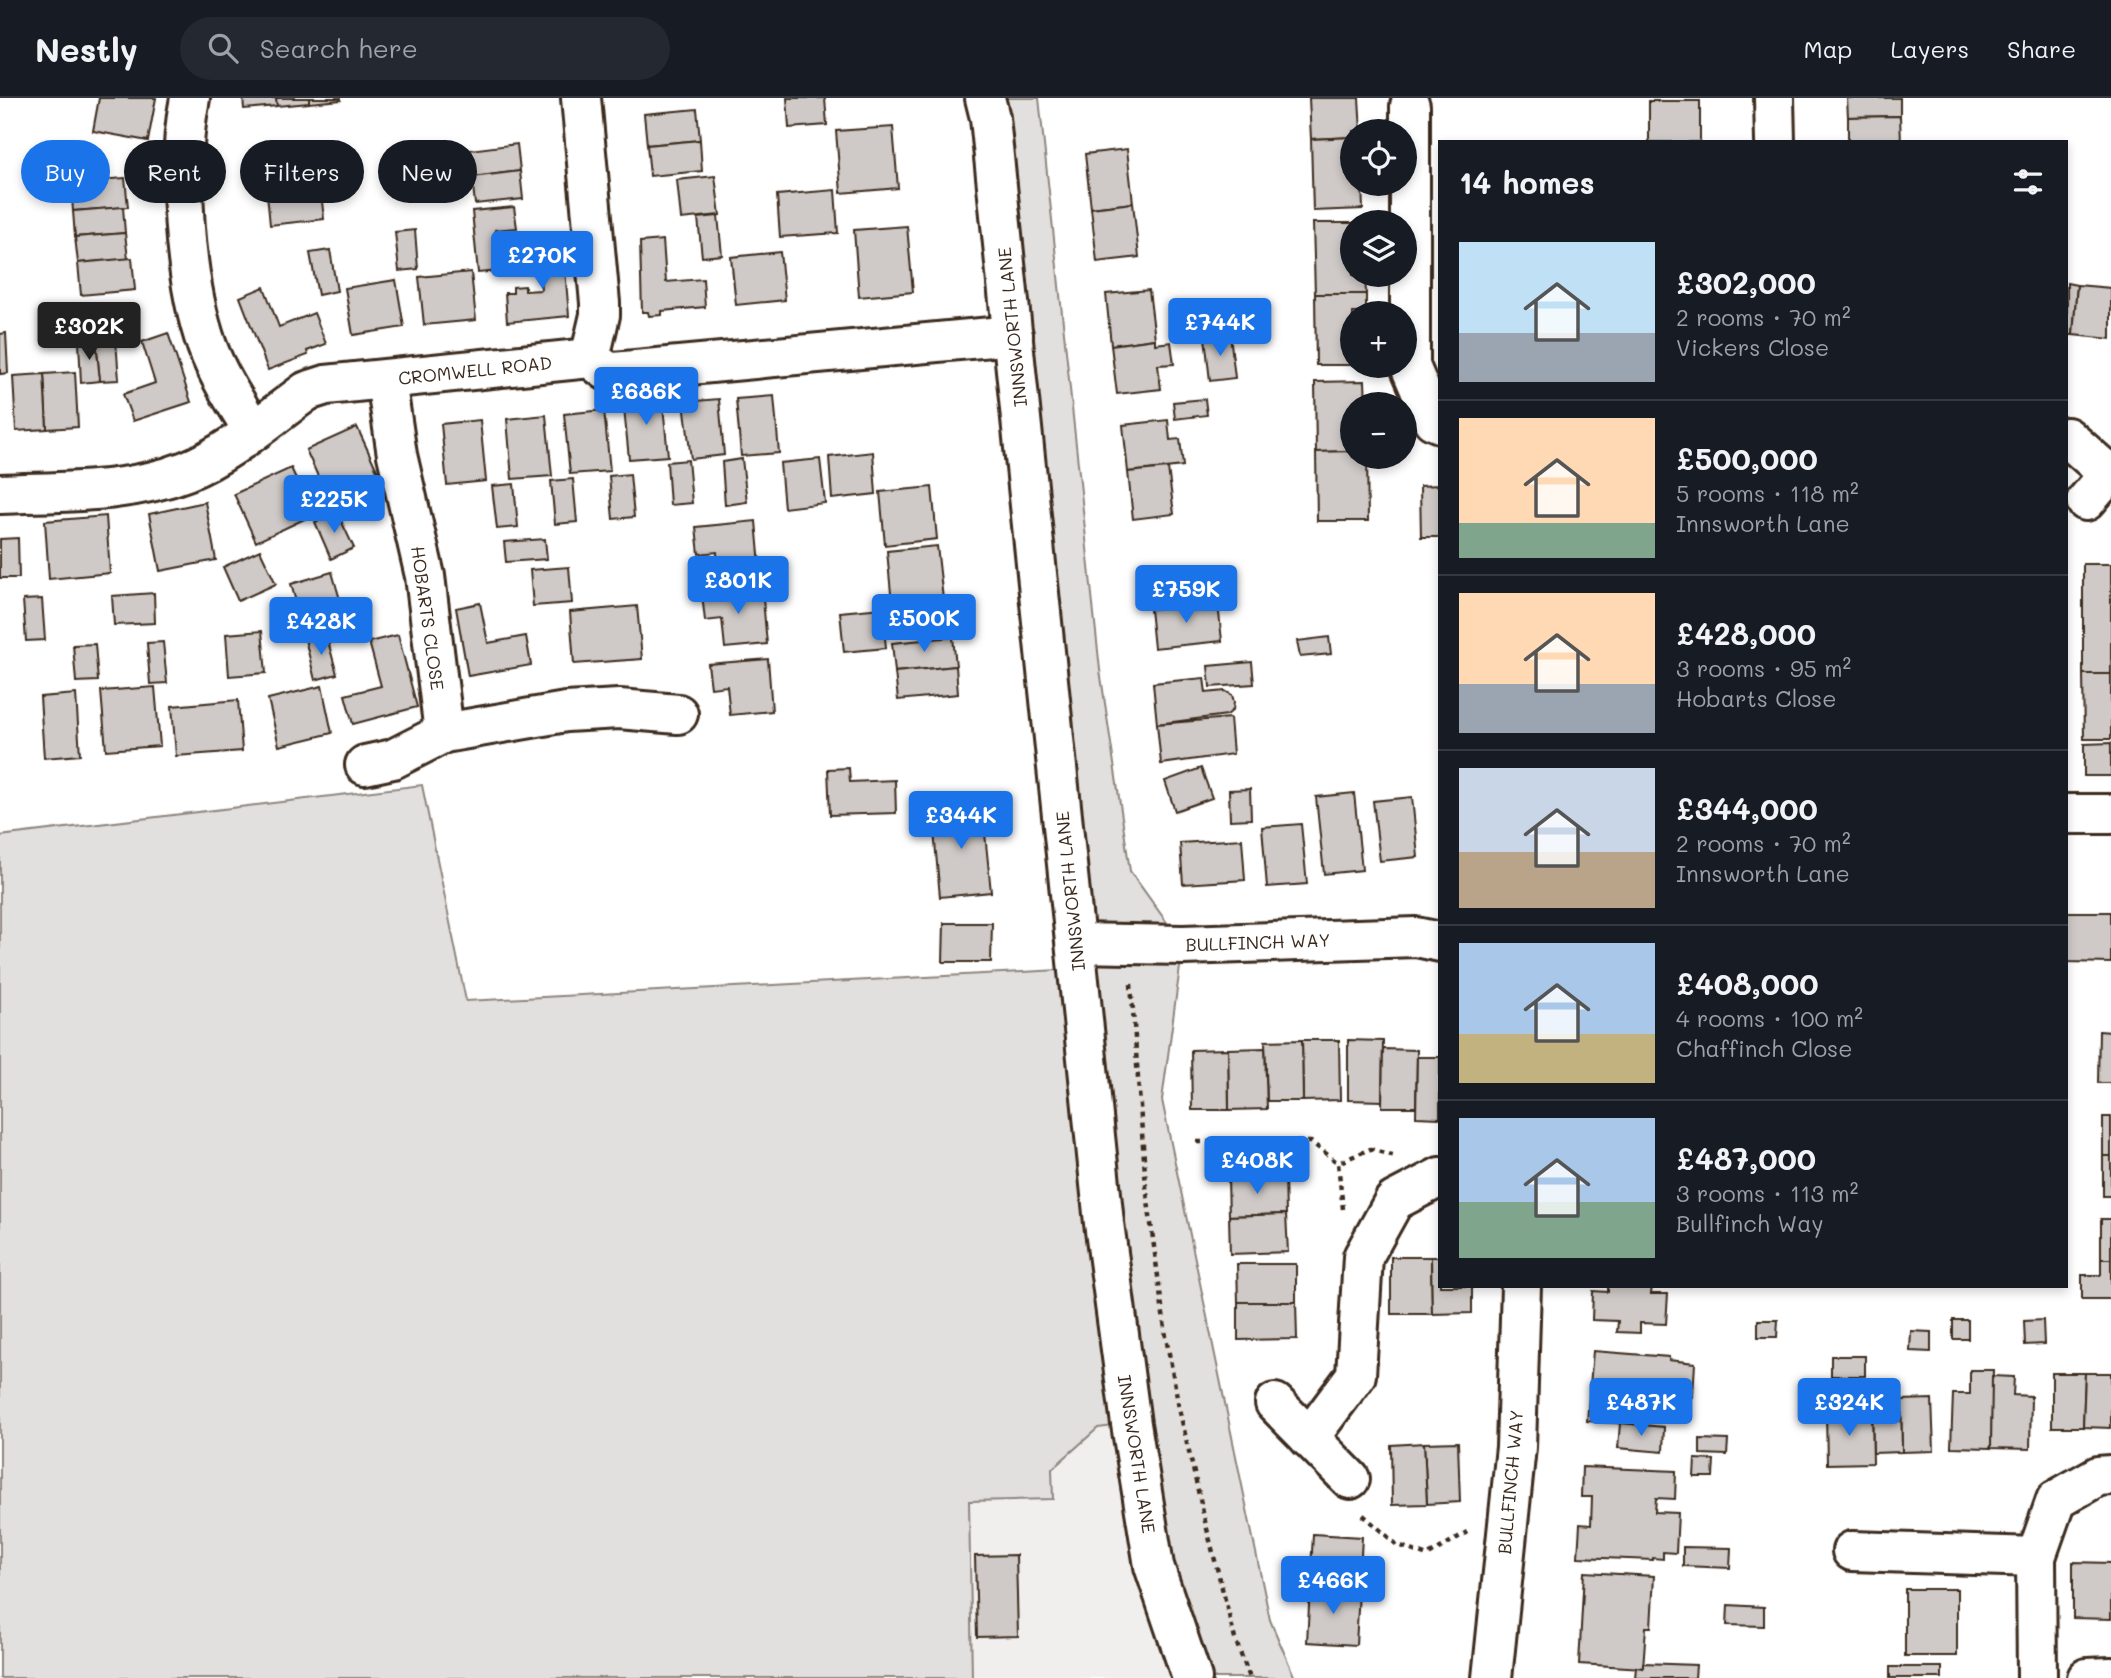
<!DOCTYPE html>
<meta charset="utf-8">
<style>
:root{--surface:#171b24;--page:#242831;--text:#f1f3f6;--muted:#9ea1a6;--line:#363941;--accent:#1a73e8}
body{margin:0;font-family:Mali,sans-serif;background:var(--page);color:var(--text);height:100vh;display:flex;flex-direction:column;font-size:26px;white-space:nowrap}
*{box-sizing:border-box;margin:0}
p{font-size:23px;color:var(--muted)}
.icon{flex:none;width:38px;height:38px;fill:none;stroke:currentColor;stroke-width:2;stroke-linecap:round;stroke-linejoin:round}
.map{position:relative;flex:1;overflow:hidden}
.sheet{position:absolute;left:1438px;top:42px;width:630px;height:1148px;display:flex;flex-direction:column;background:var(--surface);border-radius:0px;box-shadow:0 4px 10px #0003}
.sheet>*{flex:none}
.top-card{position:absolute;left:21px;top:42px;width:665px;height:63px;display:flex;gap:14px}
.controls{position:absolute;left:1340px;top:21px;display:grid;gap:14px}
.controls a{display:grid;place-items:center;width:77px;height:77px;border-radius:50%;background:var(--surface);box-shadow:0 4px 10px #0003;font-size:35px}
.price{position:absolute;translate:-50% -60px;padding:0 16px;border-radius:7px;background:var(--accent);color:#fff;font-size:23px;line-height:46px;filter:drop-shadow(0 2px 4px #0008)}
.price::after{content:'';position:absolute;left:50%;top:42px;width:21px;height:16px;margin-left:-10px;background:inherit;clip-path:polygon(0 0,100% 0,50% 100%)}
.price.active{background:#222;color:#fff}
ul{padding:0;list-style:none}
li{display:flex;align-items:center;gap:21px;height:175px;padding:0 21px}
li+li{border-top:2px solid var(--line)}
li span{display:grid;place-items:center;flex:none;width:196px;height:140px;border-radius:0px;color:#555}
li>.icon{margin-inline-start:auto}
span .icon{width:84px;height:84px;fill:#fffc;stroke-width:1}
li b{font-size:30px}
h2{display:flex;justify-content:space-between;align-items:center;height:84px;padding:0 21px;font-size:30px}
.tag{padding:0 24px;border-radius:32px;background:var(--surface);box-shadow:0 4px 10px #0003;font-size:24px;line-height:63px}
.tag.active{background:var(--accent);color:#fff}
header{display:flex;align-items:center;gap:42px;box-sizing:border-box;height:98px;padding:0 35px;background:var(--surface);border-bottom:2px solid var(--line)}
header strong{font-size:33px}
nav{display:flex;gap:38px;margin-inline-start:auto;font-size:24px}
.search{width:490px;height:63px;background:var(--page);display:flex;align-items:center;gap:18px;box-sizing:border-box;padding:0 24px;border-radius:38px;color:var(--muted);font-size:26px}
.map>svg:first-child{display:block}
.built{fill:#f1efee}
.green{fill:#e2e0de;stroke:#8e857e;stroke-width:2}
.building{fill:#cfcac7;stroke:#3b2a1e;stroke-width:2}
.lines{fill:none;stroke-linecap:round;stroke-linejoin:round}
.minor-casing{stroke:#3b2a1e;stroke-width:44}
.path{stroke:#3b2a1e;stroke-width:4.5;stroke-dasharray:5 5;stroke-linecap:butt}
.minor{stroke:#fff;stroke-width:38}
.labels{text-anchor:middle;dominant-baseline:central;stroke-width:7;stroke-linejoin:round;paint-order:stroke}
.street-label{font-size:18px;fill:#3b2a1e;stroke:#fff}
</style>
<header>
<strong>Nestly</strong>
<div class="search"><svg class="icon" aria-label="search" viewBox="0 0 24 24"><circle cx="10" cy="10" r="6"/><path d="M15 15l6 6"/></svg>Search here</div>
<nav><a>Map</a><a>Layers</a><a>Share</a></nav>
</header>
<div class="map">
<svg width="2111" height="1580" viewBox="0 0 2111 1580">
<rect width="100%" height="100%" fill="#fff"/>
<filter id="ink" filterUnits="userSpaceOnUse"><feTurbulence type="fractalNoise" baseFrequency=".0143" numOctaves="2"/><feDisplacementMap in="SourceGraphic" scale="14" xChannelSelector="R" yChannelSelector="G"/><feConvolveMatrix kernelMatrix="1 2 1 2 8 2 1 2 1" color-interpolation-filters="sRGB"/></filter>
<g filter="url(#ink)">
<!-- built -->
<polygon class="built" points="1131,1326 1192,1580 972,1580 968,1403 1053,1401 1052,1372 1098,1330"/>
<!-- green -->
<polygon class="green" points="985,0 1039,0 1100,572 1130,773 1183,847 1162,1002 1270,1522 1295,1580 1192,1580 1130,1326 1098,1330 1052,1371 1053,1401 969,1403 972,1580 0,1580 0,738 422,687 466,903 1079,871"/>
<!-- building -->
<g class="building">
<polygon points="99,0 156,0 148,43 93,33"/>
<polygon points="243,0 276,0 277,8 244,11"/>
<polygon points="276,0 309,0 309,5 277,8"/>
<polygon points="309,0 341,0 341,2 309,5"/>
<polygon points="787,0 825,0 827,27 789,30"/>
<polygon points="1309,0 1359,0 1361,33 1353,33 1353,39 1311,41"/>
<polygon points="1847,0 1900,0 1900,18 1848,19"/>
<rect x="1649" y="3" width="51" height="41"/>
<polygon points="697,11 700,42 647,47 644,16"/>
<polygon points="1900,18 1901,44 1848,44 1848,19"/>
<polygon points="893,29 898,90 841,95 836,33"/>
<polygon points="1353,39 1353,86 1362,86 1363,111 1313,113 1311,41"/>
<polygon points="700,42 702,73 650,78 647,47"/>
<polygon points="517,46 520,73 472,79 469,52"/>
<polygon points="1127,51 1133,105 1091,110 1085,56"/>
<polygon points="318,68 324,121 270,127 265,75"/>
<polygon points="520,73 523,101 475,106 472,79"/>
<polygon points="715,78 720,117 681,121 677,82"/>
<polygon points="125,80 128,109 73,113 71,84"/>
<polygon points="835,92 838,135 780,139 777,97"/>
<polygon points="1133,105 1139,159 1097,164 1091,110"/>
<polygon points="123,109 125,135 75,139 73,113"/>
<polygon points="514,109 517,130 495,132 499,173 478,175 472,113"/>
<polygon points="718,118 722,157 702,159 698,120"/>
<polygon points="1313,125 1353,125 1353,177 1365,177 1366,196 1315,196"/>
<polygon points="907,128 913,194 859,199 854,132"/>
<polygon points="415,132 418,171 399,173 395,134"/>
<polygon points="125,135 128,161 78,165 75,139"/>
<polygon points="663,142 666,184 703,181 705,209 662,213 662,217 649,218 648,214 642,214 640,144"/>
<polygon points="563,147 569,218 507,224 505,195 513,195 513,189 525,188 525,193 541,192 538,149"/>
<polygon points="330,152 337,193 318,197 310,155"/>
<polygon points="780,154 785,202 736,207 731,159"/>
<polygon points="132,160 135,192 81,197 78,165"/>
<polygon points="471,174 476,222 424,227 419,179"/>
<polygon points="396,182 404,229 353,237 345,190"/>
<polygon points="2067,185 2077,187 2073,237 2067,237"/>
<polygon points="2077,187 2111,190 2111,241 2073,237"/>
<polygon points="264,189 279,229 314,215 326,246 307,253 308,257 268,272 240,199"/>
<polygon points="1149,192 1155,241 1111,247 1106,196"/>
<polygon points="1315,196 1366,196 1366,215 1353,215 1353,267 1316,267"/>
<polygon points="6,235 8,275 0,276 0,236"/>
<polygon points="168,235 191,304 133,323 123,296 155,285 142,244"/>
<polygon points="1230,236 1235,280 1210,283 1205,239"/>
<polygon points="1155,241 1155,246 1171,244 1174,266 1158,267 1161,291 1117,296 1111,247"/>
<polygon points="116,242 119,282 100,283 96,243"/>
<polygon points="96,243 100,283 81,285 79,244"/>
<polygon points="75,274 78,329 47,331 44,276"/>
<polygon points="44,276 47,331 16,333 13,278"/>
<polygon points="1365,283 1366,306 1353,306 1353,353 1316,354 1315,284"/>
<polygon points="662,297 668,358 629,361 623,300"/>
<polygon points="774,298 779,355 741,358 736,301"/>
<polygon points="719,301 724,357 691,361 684,304"/>
<polygon points="1205,301 1207,317 1175,321 1173,304"/>
<polygon points="604,312 610,373 570,376 564,316"/>
<polygon points="546,317 552,378 512,381 507,321"/>
<polygon points="480,322 486,383 447,387 441,326"/>
<polygon points="1168,322 1170,342 1180,341 1183,368 1128,374 1123,327"/>
<polygon points="357,329 382,383 331,407 306,352"/>
<polygon points="1353,353 1353,359 1367,359 1368,423 1317,423 1316,354"/>
<polygon points="873,354 876,396 832,401 829,359"/>
<polygon points="742,361 747,404 725,407 722,364"/>
<polygon points="820,361 825,405 784,410 780,365"/>
<polygon points="688,362 692,405 670,407 667,364"/>
<polygon points="291,370 313,417 256,444 234,396"/>
<polygon points="1168,370 1174,416 1133,421 1128,374"/>
<polygon points="630,376 634,419 613,421 609,378"/>
<polygon points="573,381 577,424 555,426 551,383"/>
<polygon points="514,386 518,429 497,431 492,388"/>
<polygon points="1440,387 1440,439 1421,439 1420,388"/>
<polygon points="932,389 937,441 885,447 880,394"/>
<polygon points="205,404 216,462 160,473 149,416"/>
<polygon points="337,414 354,450 331,461 315,424"/>
<polygon points="106,418 110,475 49,481 45,423"/>
<polygon points="756,423 761,479 719,483 717,454 699,456 696,429"/>
<polygon points="18,440 19,480 0,480 0,441"/>
<polygon points="545,441 547,461 506,464 504,444"/>
<polygon points="937,448 943,501 892,506 887,453"/>
<polygon points="260,452 276,486 238,503 223,469"/>
<polygon points="1197,466 1200,506 1150,511 1145,471"/>
<rect x="2083" y="466" width="28" height="110"/>
<polygon points="569,469 572,505 533,508 530,472"/>
<polygon points="332,474 343,512 302,525 291,486"/>
<polygon points="762,490 767,546 725,550 722,521 705,523 702,496"/>
<polygon points="154,495 155,525 114,527 112,498"/>
<polygon points="42,501 45,542 26,543 23,502"/>
<polygon points="480,505 488,545 526,538 531,567 468,578 456,510"/>
<polygon points="1218,505 1222,543 1154,550 1150,511"/>
<polygon points="637,508 642,561 574,566 570,514"/>
<polygon points="882,510 886,550 844,554 840,514"/>
<polygon points="262,533 266,575 229,578 226,536"/>
<polygon points="326,536 337,576 315,582 305,541"/>
<polygon points="398,537 417,609 353,626 345,597 381,588 369,544"/>
<polygon points="953,539 956,568 895,574 892,545"/>
<polygon points="1329,539 1331,556 1300,559 1297,543"/>
<polygon points="163,544 167,585 150,586 147,545"/>
<polygon points="95,546 98,583 76,584 73,547"/>
<polygon points="768,561 772,613 730,617 727,588 711,590 708,566"/>
<polygon points="1252,564 1254,586 1210,589 1208,568"/>
<polygon points="956,568 958,596 898,602 895,574"/>
<polygon points="2083,576 2111,576 2111,641 2084,641"/>
<polygon points="1204,580 1206,595 1225,593 1232,597 1234,604 1233,612 1227,617 1157,626 1153,585"/>
<polygon points="322,588 332,635 279,648 268,601"/>
<polygon points="155,589 160,648 106,652 101,593"/>
<polygon points="76,596 80,657 44,660 40,599"/>
<polygon points="238,602 242,653 176,658 172,608"/>
<polygon points="1230,620 1233,656 1161,666 1157,626"/>
<polygon points="2111,645 2111,678 2084,678 2084,646"/>
<polygon points="849,670 850,684 895,682 896,715 830,717 828,671"/>
<polygon points="1201,670 1212,700 1175,713 1165,683"/>
<polygon points="1250,691 1251,721 1230,722 1229,692"/>
<polygon points="1354,695 1362,772 1324,776 1316,699"/>
<polygon points="1412,699 1418,759 1380,763 1373,703"/>
<polygon points="982,706 991,794 940,799 932,711"/>
<polygon points="1301,726 1307,786 1267,789 1262,729"/>
<polygon points="1242,741 1245,782 1183,786 1180,745"/>
<polygon points="2067,814 2111,814 2111,865 2067,864"/>
<polygon points="944,825 992,825 991,864 943,864"/>
<polygon points="2099,933 2111,934 2111,985 2098,985"/>
<polygon points="1302,942 1339,942 1340,1002 1303,1003"/>
<polygon points="1302,942 1303,1003 1267,1003 1265,943"/>
<polygon points="1348,942 1383,943 1382,1003 1348,1002"/>
<polygon points="1265,950 1267,1011 1229,1012 1228,951"/>
<polygon points="1228,951 1229,1012 1192,1012 1191,952"/>
<polygon points="1383,951 1417,952 1416,1009 1382,1009"/>
<polygon points="1417,959 1440,959 1440,1020 1416,1019"/>
<rect x="2103" y="1019" width="8" height="39"/>
<rect x="2103" y="1058" width="8" height="40"/>
<polygon points="1285,1078 1286,1116 1229,1118 1228,1080"/>
<polygon points="1286,1116 1288,1154 1230,1156 1229,1118"/>
<rect x="2101" y="1121" width="10" height="40"/>
<polygon points="1391,1159 1431,1159 1432,1216 1391,1216"/>
<polygon points="1431,1159 1440,1159 1440,1188 1472,1188 1472,1215 1432,1216"/>
<polygon points="2101,1161 2111,1161 2111,1201 2082,1201 2082,1177 2101,1177"/>
<polygon points="1237,1166 1296,1166 1296,1204 1238,1204"/>
<polygon points="1608,1188 1652,1188 1651,1196 1668,1196 1666,1226 1640,1225 1640,1235 1617,1234 1618,1223 1592,1222 1593,1193 1608,1194"/>
<polygon points="1238,1204 1296,1204 1297,1241 1238,1242"/>
<polygon points="1758,1222 1778,1222 1777,1239 1758,1239"/>
<rect x="1953" y="1222" width="15" height="19"/>
<polygon points="2043,1222 2044,1246 2025,1247 2024,1223"/>
<polygon points="1911,1233 1931,1234 1931,1254 1910,1253"/>
<polygon points="1593,1253 1669,1259 1669,1262 1695,1265 1693,1299 1666,1297 1665,1305 1645,1304 1643,1327 1587,1323"/>
<rect x="1831" y="1258" width="34" height="20"/>
<polygon points="1970,1272 1993,1272 1991,1350 1951,1349 1953,1296 1970,1296"/>
<polygon points="2052,1275 2085,1275 2083,1329 2052,1329"/>
<polygon points="2085,1275 2111,1275 2111,1330 2083,1329"/>
<polygon points="1992,1278 2014,1279 2013,1297 2031,1298 2030,1351 1991,1350"/>
<polygon points="1932,1301 1934,1353 1902,1354 1901,1302"/>
<polygon points="1901,1302 1902,1354 1873,1355 1872,1303"/>
<polygon points="1872,1314 1873,1365 1827,1366 1826,1315"/>
<polygon points="1620,1325 1664,1329 1663,1354 1618,1350"/>
<polygon points="1700,1341 1728,1342 1727,1357 1700,1356"/>
<polygon points="1458,1344 1460,1404 1427,1406 1424,1345"/>
<polygon points="1424,1345 1427,1406 1392,1407 1391,1347"/>
<polygon points="1695,1361 1714,1362 1713,1379 1694,1379"/>
<polygon points="1582,1369 1676,1373 1675,1401 1656,1400 1655,1414 1678,1415 1676,1455 1663,1454 1663,1461 1653,1460 1653,1462 1578,1459 1580,1426 1591,1427 1592,1399 1581,1399"/>
<polygon points="1313,1436 1362,1439 1359,1493 1310,1490"/>
<polygon points="1683,1449 1731,1450 1730,1470 1683,1468"/>
<polygon points="1016,1457 1018,1538 977,1539 975,1458"/>
<polygon points="2073,1464 2111,1465 2111,1521 2073,1520"/>
<polygon points="1584,1474 1654,1478 1651,1529 1646,1529 1643,1570 1579,1566"/>
<polygon points="1310,1490 1359,1493 1356,1547 1307,1544"/>
<rect x="1905" y="1491" width="52" height="67"/>
<polygon points="1728,1507 1764,1509 1764,1528 1727,1527"/>
<polygon points="1643,1565 1696,1567 1695,1580 1635,1580 1636,1569 1643,1570"/>
<rect x="1890" y="1569" width="52" height="11"/>
</g>
<g class="lines">
<defs>
<g id="minor">
<path d="M190 0C176 68 184 183 207 248 218 278 236 305 253 332"/>
<polyline points="581,0 600,205 600,217 590,260"/>
<polyline points="985,0 990,20 1104,1125 1131,1326 1154,1468 1192,1580"/>
<polyline points="1774,0 1775,44"/>
<polyline points="1410,8 1410,268 1433,322 1440,325"/>
<polyline points="386,282 397,357 425,478 444,635"/>
<polyline points="2067,339 2111,378"/>
<path d="M0 396C62 393 128 396 186 373 227 357 271 319 307 293L326 287 590 260 607 273 614 274 1013 237"/>
<polyline points="2086,403 2109,376"/>
<polyline points="365,667 393,661 444,635 566,614 619,611 678,616"/>
<polyline points="2067,716 2111,716"/>
<polyline points="1076,845 1183,847 1416,839 1440,844"/>
<polyline points="1275,1305 1350,1381"/>
<polyline points="1309,1340 1356,1277 1363,1159 1394,1103 1440,1079"/>
<polyline points="1852,1453 2036,1459"/>
<polyline points="1492,1580 1516,1349 1521,1188"/>
<polyline points="2037,1580 2036,1459 2056,1402 2098,1378 2111,1377"/>
<polyline points="2087,1580 2111,1579"/>
</g>
</defs>
<!-- minor casing -->
<use href="#minor" class="minor-casing"/>
<!-- path -->
<g class="path">
<polyline points="1131,886 1146,1088 1166,1239 1179,1310 1205,1423 1235,1541 1250,1580"/>
<polyline points="1197,1044 1311,1044 1338,1065"/>
<polyline points="1343,1111 1338,1065 1370,1051 1395,1058"/>
<polyline points="1363,1417 1396,1446 1427,1458 1467,1434"/>
</g>
<!-- minor -->
<use href="#minor" class="minor"/>
</g>
</g>
<g class="labels">
<!-- street labels -->
<g class="street-label">
<text transform="translate(1012 229) rotate(-96)">INNSWORTH LANE</text>
<text transform="translate(475 272) rotate(-6)">CROMWELL ROAD</text>
<text transform="translate(428 520) rotate(82)">HOBARTS CLOSE</text>
<text transform="translate(1070 793) rotate(-96)">INNSWORTH LANE</text>
<text transform="translate(1258 844) rotate(-2)">BULLFINCH WAY</text>
<text transform="translate(1137 1356) rotate(81)">INNSWORTH LANE</text>
<text transform="translate(1510 1384) rotate(-85)">BULLFINCH WAY</text>
</g>
</g>
</svg>
<div class="controls">
<a><svg class="icon" aria-label="locate" viewBox="0 0 24 24"><circle cx="12" cy="12" r="6"/><path d="M12 2v4M12 18v4M2 12h4M18 12h4"/></svg></a>
<a><svg class="icon" aria-label="layers" viewBox="0 0 24 24"><path d="M12 4l9 5-9 5-9-5zM3 14l9 5 9-5"/></svg></a>
<a>+</a>
<a>−</a>
</div>
<b class="price" style="left:542px;top:193px">£270K</b>
<b class="price" style="left:1220px;top:260px">£744K</b>
<b class="price active" style="left:89px;top:264px">£302K</b>
<b class="price" style="left:646px;top:329px">£686K</b>
<b class="price" style="left:334px;top:437px">£225K</b>
<b class="price" style="left:738px;top:518px">£801K</b>
<b class="price" style="left:1186px;top:527px">£759K</b>
<b class="price" style="left:924px;top:556px">£500K</b>
<b class="price" style="left:321px;top:559px">£428K</b>
<b class="price" style="left:961px;top:753px">£344K</b>
<b class="price" style="left:1257px;top:1098px">£408K</b>
<b class="price" style="left:1641px;top:1340px">£487K</b>
<b class="price" style="left:1849px;top:1340px">£324K</b>
<b class="price" style="left:1333px;top:1518px">£466K</b>
<div class="top-card">
<a class="tag active">Buy</a>
<a class="tag">Rent</a>
<a class="tag">Filters</a>
<a class="tag">New</a>
</div>
<section class="sheet">
<h2>14 homes<svg class="icon" aria-label="filters" viewBox="0 0 24 24"><path d="M4 7h16M4 17h16"/><circle cx="9" cy="7" r="2"/><circle cx="15" cy="17" r="2"/></svg></h2>
<ul>
<li><span style="background:linear-gradient(#bfe0f5 65%,#9aa5b1 0)"><svg class="icon" aria-label="home" viewBox="0 0 24 24"><path d="M3 11l9-7 9 7M6 9v11h12V9"/></svg></span><div><b>£302,000</b><p>2 rooms · 70 m²</p><p>Vickers Close</p></div></li>
<li><span style="background:linear-gradient(#ffd9b3 75%,#7fa58c 0)"><svg class="icon" aria-label="home" viewBox="0 0 24 24"><path d="M3 11l9-7 9 7M6 9v11h12V9"/></svg></span><div><b>£500,000</b><p>5 rooms · 118 m²</p><p>Innsworth Lane</p></div></li>
<li><span style="background:linear-gradient(#ffd9b3 65%,#9aa5b1 0)"><svg class="icon" aria-label="home" viewBox="0 0 24 24"><path d="M3 11l9-7 9 7M6 9v11h12V9"/></svg></span><div><b>£428,000</b><p>3 rooms · 95 m²</p><p>Hobarts Close</p></div></li>
<li><span style="background:linear-gradient(#c9d6e8 60%,#b9a48a 0)"><svg class="icon" aria-label="home" viewBox="0 0 24 24"><path d="M3 11l9-7 9 7M6 9v11h12V9"/></svg></span><div><b>£344,000</b><p>2 rooms · 70 m²</p><p>Innsworth Lane</p></div></li>
<li><span style="background:linear-gradient(#a9c7e8 65%,#c2b280 0)"><svg class="icon" aria-label="home" viewBox="0 0 24 24"><path d="M3 11l9-7 9 7M6 9v11h12V9"/></svg></span><div><b>£408,000</b><p>4 rooms · 100 m²</p><p>Chaffinch Close</p></div></li>
<li><span style="background:linear-gradient(#a9c7e8 60%,#7fa58c 0)"><svg class="icon" aria-label="home" viewBox="0 0 24 24"><path d="M3 11l9-7 9 7M6 9v11h12V9"/></svg></span><div><b>£487,000</b><p>3 rooms · 113 m²</p><p>Bullfinch Way</p></div></li>
</ul>
</section>
</div>
